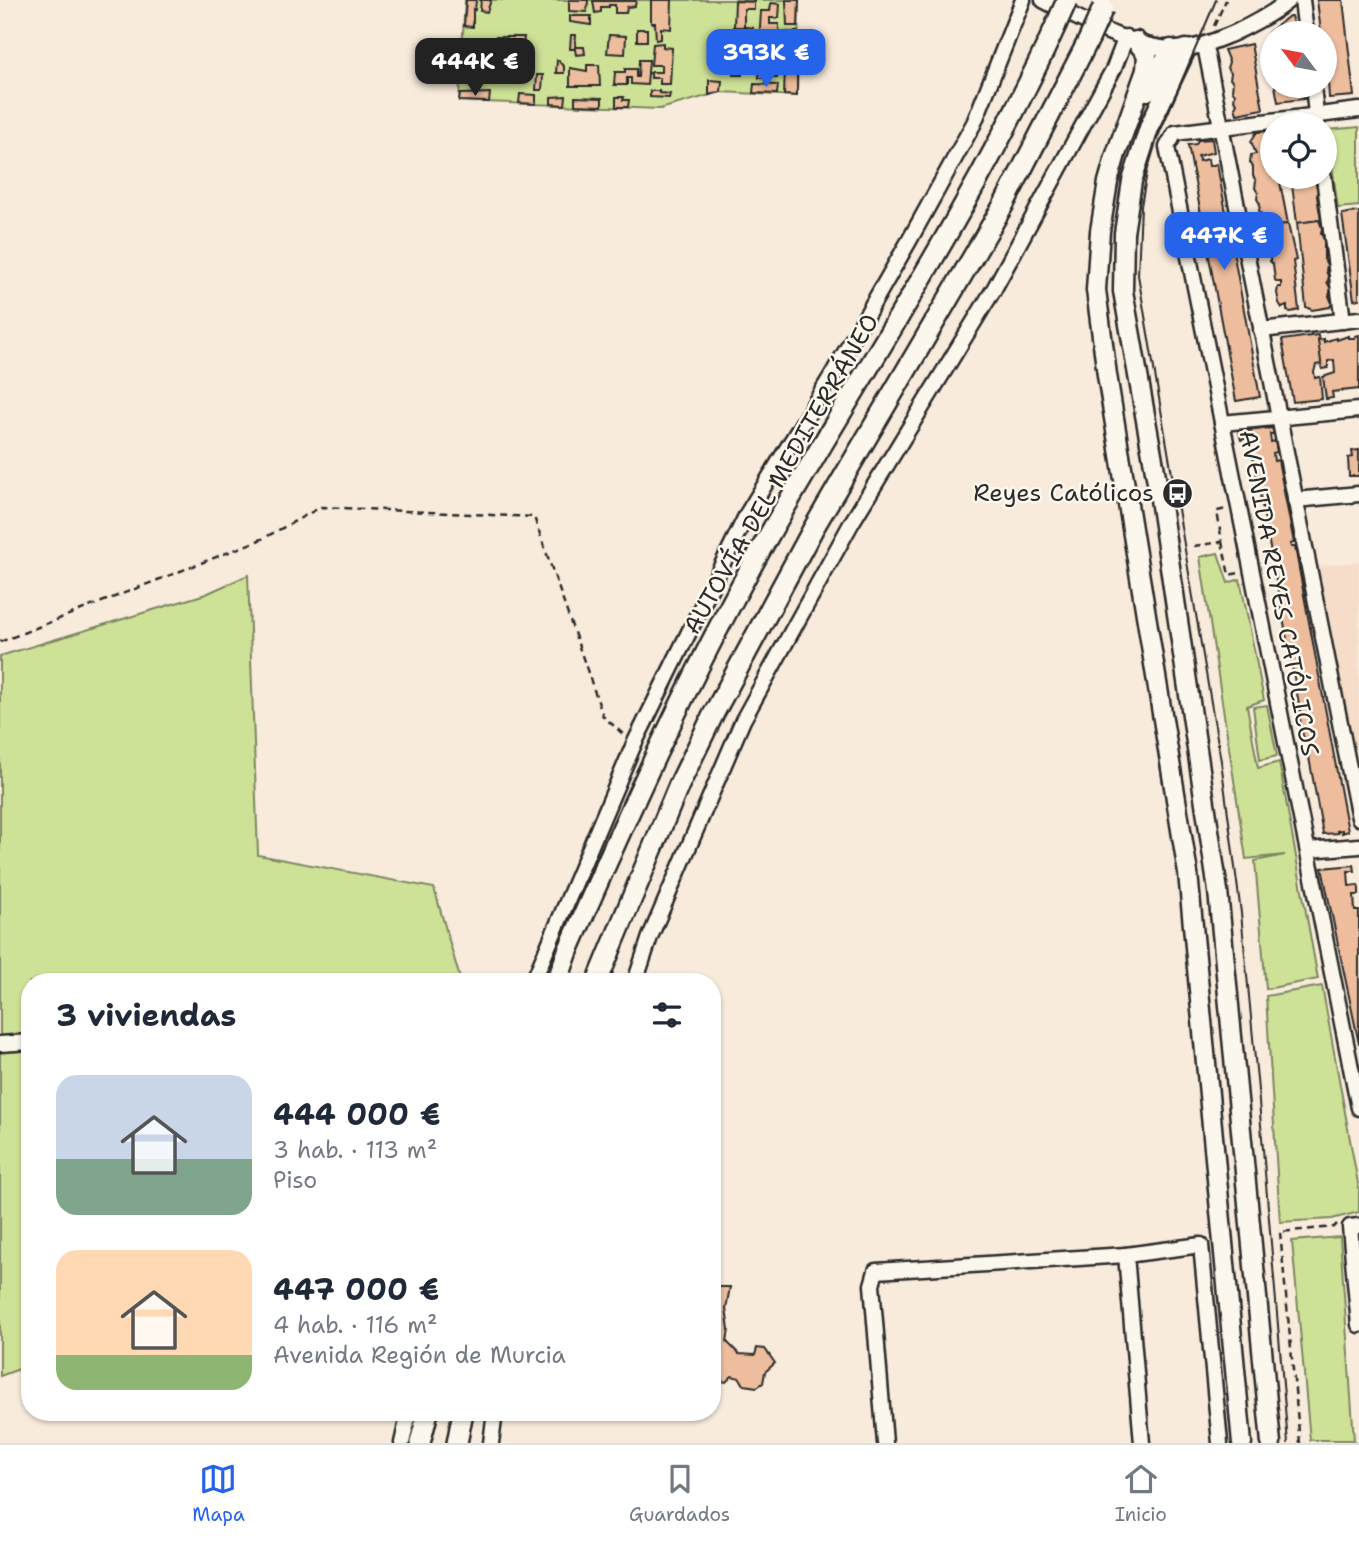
<!DOCTYPE html>
<html lang="es">
<meta charset="utf-8">
<style>
:root{--surface:#fff;--page:#f2f2f3;--text:#1f2937;--muted:#747a83;--line:#e0e1e3;--accent:#2563eb}
body{margin:0;font-family:"Shantell Sans",sans-serif;background:var(--page);color:var(--text);height:100vh;display:flex;flex-direction:column;font-size:26px;white-space:nowrap}
*{box-sizing:border-box;margin:0}
p{font-size:23px;color:var(--muted)}
.icon{flex:none;width:38px;height:38px;fill:none;stroke:currentColor;stroke-width:2;stroke-linecap:round;stroke-linejoin:round}
.map{position:relative;flex:1;overflow:hidden}
.sheet{position:absolute;left:21px;top:973px;width:700px;height:448px;display:flex;flex-direction:column;background:var(--surface);border-radius:28px;box-shadow:0 2px 5px #0004}
.sheet>*{flex:none}
.needle{width:46px;rotate:302deg}
.tools{position:absolute;left:1260px;top:21px;display:grid;gap:14px}
.tools a{display:grid;place-items:center;width:77px;height:77px;border-radius:50%;background:var(--surface);box-shadow:0 2px 5px #0004;font-size:35px}
.price{position:absolute;translate:-50% -60px;padding:0 16px;border-radius:14px;background:var(--accent);color:#fff;font-size:23px;line-height:46px;filter:drop-shadow(0 2px 4px #0008)}
.price::after{content:'';position:absolute;left:50%;top:42px;width:21px;height:16px;margin-left:-10px;background:inherit;clip-path:polygon(0 0,100% 0,50% 100%)}
.price.current{background:#222;color:#fff}
ul{padding:0;list-style:none}
li{display:flex;align-items:center;gap:21px;height:175px;padding:0 35px}
li span{display:grid;place-items:center;flex:none;width:196px;height:140px;border-radius:21px;color:#555}
li>.icon{margin-inline-start:auto}
span .icon{width:84px;height:84px;fill:#fffc;stroke-width:1}
li b{font-size:30px}
h2{display:flex;justify-content:space-between;align-items:center;height:84px;padding:0 35px;font-size:30px}
.menu{display:flex;justify-content:space-around;align-items:center;height:98px;border-top:2px solid var(--line);background:var(--surface);font-size:19px;color:var(--muted)}
.menu a{display:grid;justify-items:center;gap:4px}
.menu .current{color:var(--accent)}
.map>svg:first-child{display:block}
.built{fill:#f5ddc9}
.green{fill:#cee297;stroke:#7c8661;stroke-width:2}
.building{fill:#edbd9d;stroke:#2b2b2b;stroke-width:2}
.lines{fill:none;stroke-linecap:round;stroke-linejoin:round}
.minor-casing{stroke:#2b2b2b;stroke-width:19}
.major-casing{stroke:#2b2b2b;stroke-width:23}
.highway-casing{stroke:#2b2b2b;stroke-width:24}
.path{stroke:#2b2b2b;stroke-width:2.5;stroke-dasharray:7 5;stroke-linecap:butt}
.minor{stroke:#fbf7ec;stroke-width:14}
.major{stroke:#fbf7ec;stroke-width:18}
.highway{stroke:#fbf7ec;stroke-width:19}
.tram{stroke:#2b2b2b;stroke-width:2}
.highway-bridge-casing{stroke:#2b2b2b;stroke-width:24;stroke-linecap:butt}
.highway-bridge{stroke:#fbf7ec;stroke-width:19}
.labels{text-anchor:middle;dominant-baseline:central;stroke-width:5;stroke-linejoin:round;paint-order:stroke}
.street-label{font-size:24px;fill:#2b2b2b;stroke:#fbf7ec}
.poi-label{font-size:24px;fill:#2b2b2b;stroke:#fbf7ec;text-anchor:end}
</style>
<div class="map">
<svg width="1359" height="1443" viewBox="0 0 1359 1443">
<rect width="100%" height="100%" fill="#f8ebdc"/>
<filter id="ink" filterUnits="userSpaceOnUse"><feTurbulence type="fractalNoise" baseFrequency=".0143" numOctaves="2"/><feDisplacementMap in="SourceGraphic" scale="14" xChannelSelector="R" yChannelSelector="G"/><feConvolveMatrix kernelMatrix="1 2 1 2 8 2 1 2 1" color-interpolation-filters="sRGB"/></filter>
<g filter="url(#ink)">
<!-- built -->
<polygon class="built" points="1359,561 1359,747 1354,747 1319,566"/>
<!-- green -->
<g class="green">
<polygon points="465,0 799,0 797,96 721,92 660,109 459,101"/>
<polygon points="1359,127 1359,206 1338,208 1327,130"/>
<polygon points="1218,553 1228,583 1240,579 1264,700 1247,706 1258,768 1279,762 1318,979 1266,989 1255,861 1285,855 1246,859 1200,557"/>
<polygon points="248,575 258,855 434,888 461,982 30,982 30,1365 0,1376 0,656 206,594"/>
<polygon points="1267,705 1277,756 1260,760 1253,707"/>
<polygon points="1322,986 1359,1189 1359,1212 1332,1219 1280,1222 1266,996"/>
<polygon points="1340,1237 1354,1440 1310,1440 1292,1241"/>
</g>
<!-- building -->
<g class="building">
<polygon points="466,0 476,0 475,10 473,9 473,27 464,26"/>
<polygon points="481,0 491,0 487,12 480,11"/>
<polygon points="569,0 588,0 587,12 569,11"/>
<polygon points="651,0 672,0 671,29 661,28 661,39 656,40 655,23 651,23"/>
<polygon points="786,0 799,0 798,26 787,26"/>
<polygon points="1317,0 1343,0 1354,96 1329,98 1325,33 1321,32"/>
<polygon points="593,1 636,1 635,6 627,7 626,13 615,13 615,5 609,5 609,7 601,7 601,12 595,13"/>
<polygon points="735,1 754,2 754,9 744,9 744,27 734,27"/>
<polygon points="771,3 780,4 779,18 770,18 770,24 779,24 778,46 759,44 761,11 770,11"/>
<polygon points="570,16 591,16 591,25 570,22"/>
<polygon points="1289,16 1291,16 1295,31 1294,33 1272,33 1272,63 1268,33"/>
<polygon points="745,27 753,28 753,38 744,37"/>
<rect x="637" y="29" width="10" height="12"/>
<rect x="786" y="32" width="12" height="10"/>
<polygon points="571,35 576,35 575,47 584,47 585,54 576,55 575,49 570,49"/>
<polygon points="609,35 626,36 625,54 607,53"/>
<polygon points="496,37 524,37 523,46 517,46 516,54 500,54 500,48 495,48"/>
<polygon points="663,43 663,47 672,48 670,84 660,84 660,78 651,78 651,72 661,72 661,65 651,65 653,44"/>
<polygon points="1251,44 1263,109 1237,114 1235,107 1237,103 1234,100 1235,94 1232,90 1233,82 1230,79 1231,73 1227,68 1229,62 1224,50"/>
<rect x="786" y="48" width="12" height="10"/>
<polygon points="734,56 753,56 753,61 743,61 742,75 733,75"/>
<polygon points="474,60 521,60 520,71 528,71 527,77 513,76 514,65 505,64 505,68 490,67 490,73 483,72 483,78 474,77"/>
<polygon points="557,60 559,60 560,63 564,66 564,73 556,73"/>
<polygon points="639,60 649,60 647,85 631,84 631,78 627,78 627,85 614,85 615,72 625,72 625,69 636,69 636,77 638,77"/>
<polygon points="760,62 778,62 777,78 759,78"/>
<polygon points="587,65 599,65 600,86 570,86 570,68 587,71"/>
<polygon points="785,68 797,70 797,96 784,95"/>
<polygon points="537,75 543,75 542,90 536,90"/>
<polygon points="709,80 722,81 721,92 709,95"/>
<polygon points="754,84 778,85 777,94 753,93"/>
<polygon points="1275,86 1302,86 1301,88 1304,99 1278,102"/>
<polygon points="650,91 659,91 659,93 670,94 669,98 650,97"/>
<polygon points="490,93 489,102 459,101 460,94"/>
<polygon points="520,94 536,95 536,104 519,103"/>
<polygon points="566,96 565,105 551,104 551,97"/>
<polygon points="575,97 602,98 602,106 575,105"/>
<polygon points="616,97 624,97 623,100 629,100 628,107 616,107"/>
<polygon points="1272,131 1272,177 1279,177 1288,224 1263,227 1261,223 1262,215 1259,211 1260,204 1257,199 1258,193 1255,188 1256,181 1253,176 1253,167 1250,162 1251,155 1256,154 1251,141 1257,132"/>
<polygon points="1212,139 1214,152 1198,156 1199,161 1208,159 1209,166 1217,164 1260,397 1236,401 1188,145 1196,144 1198,140"/>
<polygon points="1291,177 1317,178 1316,184 1319,192 1317,196 1321,220 1297,223"/>
<polygon points="1359,212 1359,299 1354,300 1342,214"/>
<polygon points="1319,220 1322,228 1321,234 1324,239 1324,259 1327,265 1326,271 1329,278 1327,282 1331,289 1329,296 1332,303 1330,307 1312,310 1306,307 1297,223"/>
<polygon points="1288,224 1296,260 1293,261 1299,310 1291,312 1287,311 1287,306 1282,308 1279,303 1277,293 1278,287 1281,287 1281,282 1277,282 1275,280 1273,264 1270,261 1270,252 1267,249 1268,240 1265,237 1265,226"/>
<polygon points="1318,335 1322,364 1316,365 1314,372 1315,378 1320,377 1322,399 1293,402 1282,340"/>
<polygon points="1359,335 1359,389 1332,392 1333,398 1326,399 1323,377 1335,373 1334,360 1328,361 1328,368 1322,369 1318,340 1324,339 1324,342 1336,338 1337,340 1348,336 1348,338 1355,338 1355,336"/>
<polygon points="1272,428 1274,434 1270,434 1271,442 1275,441 1277,452 1273,453 1274,461 1278,460 1294,543 1290,544 1291,547 1295,547 1348,831 1342,833 1342,830 1337,831 1338,833 1323,834 1306,741 1304,741 1299,715 1301,715 1252,451 1247,438 1241,440 1239,432"/>
<polygon points="1359,450 1359,476 1349,476 1348,458 1353,457 1352,451"/>
<polygon points="1354,865 1355,871 1348,871 1349,886 1358,885 1359,889 1359,895 1354,895 1355,911 1359,911 1359,1044 1322,868"/>
<polygon points="712,1277 716,1278 714,1283 717,1287 730,1287 726,1309 729,1329 727,1342 739,1354 755,1355 757,1348 765,1349 775,1363 765,1372 763,1383 757,1387 744,1385 740,1378 732,1376 726,1382 712,1379"/>
</g>
<g class="lines">
<defs>
<g id="minor">
<path d="M1043 0C1081 20 1144 55 1188 48 1205 46 1219 39 1234 33 1253 24 1273 14 1289 0"/>
<polyline points="1302,0 1306,33"/>
<polyline points="1205,46 1359,818"/>
<polyline points="1313,86 1317,123"/>
<polyline points="1359,110 1175,133 1167,147 1359,1108"/>
<polyline points="1324,177 1343,321"/>
<polyline points="1261,330 1359,319"/>
<polyline points="1222,423 1359,410"/>
<polyline points="1295,500 1359,494"/>
<polyline points="1308,850 1359,846"/>
<polyline points="533,982 634,744 747,514 832,375 909,241 974,123 1023,0"/>
<polyline points="635,982 650,937 743,720 852,522 994,289 1114,68 1126,37"/>
<polyline points="0,1044 30,1042"/>
<polyline points="1359,1226 1350,1227 1359,1325"/>
<polyline points="402,1443 409,1412"/>
<polyline points="491,1443 495,1412"/>
<polyline points="885,1443 872,1285 876,1271 1126,1255"/>
<polyline points="1142,1443 1126,1255 1201,1245 1220,1443"/>
</g>
<g id="major">
<polyline points="1136,41 1147,54 1146,70 1116,154 1108,182 1100,231 1096,290 1107,375 1188,873 1242,1443"/>
<polyline points="1186,49 1150,125 1132,181 1124,233 1123,291 1160,499 1218,891 1271,1443"/>
<polyline points="1147,91 1171,49"/>
</g>
<g id="highway">
<path d="M557 982 568 951C630 808 695 664 773 528 869 362 976 201 1056 25"/>
<polyline points="597,982 679,785 714,713 813,529 1004,204 1089,39"/>
<polyline points="420,1443 428,1412"/>
<polyline points="457,1443 463,1412"/>
</g>
</defs>
<!-- minor casing -->
<use href="#minor" class="minor-casing"/>
<!-- major casing -->
<use href="#major" class="major-casing"/>
<!-- highway casing -->
<use href="#highway" class="highway-casing"/>
<!-- path -->
<g class="path">
<polyline points="1214,26 1226,0"/>
<polyline points="1222,542 1229,575 1240,573"/>
<polyline points="1194,546 1222,542 1217,511 1227,509"/>
<polyline points="0,642 262,539 321,507 534,517 603,716 624,735"/>
<polyline points="1300,1443 1280,1232 1334,1227 1337,1224"/>
</g>
<!-- minor -->
<use href="#minor" class="minor"/>
<!-- major -->
<use href="#major" class="major"/>
<!-- highway -->
<use href="#highway" class="highway"/>
<!-- tram -->
<polyline class="tram" points="1216,0 1157,139 1147,172 1141,206 1138,275 1221,761 1241,913 1258,1090 1288,1443"/>
<defs>
<g id="highway-bridge">
<polyline points="1056,25 1067,0"/>
<polyline points="1089,39 1103,8"/>
</g>
</defs>
<!-- highway-bridge casing -->
<use href="#highway-bridge" class="highway-bridge-casing"/>
<!-- highway-bridge -->
<use href="#highway-bridge" class="highway-bridge"/>
</g>
</g>
<!-- icons -->
<defs>
<symbol id="bus-disc" viewBox="-11 -11 22 22"><circle r="9.5" fill="#2b2b2b" stroke="#fbf7ec"/><path d="M-5-6H5V4H4V6H2V4H-2V6H-4V4H-5ZM-3.5-4V0h7V-4ZM-3.5 1.2v1.5H-2V1.2ZM2 1.2v1.5H3.5V1.2Z" fill="#fff"/></symbol>
</defs>
<g fill-rule="evenodd">
<use href="#bus-disc" x="1160" y="476" width="35" height="35"/>
</g>
<g class="labels">
<!-- street labels -->
<g class="street-label">
<text transform="translate(781 474) rotate(-60)">AUTOVÍA DEL MEDITERRÁNEO</text>
<text transform="translate(1279 593) rotate(79)">AVENIDA REYES CATÓLICOS</text>
</g>
<!-- poi labels -->
<g class="poi-label">
<text x="1154" y="493">Reyes Católicos</text>
</g>
</g>
</svg>
<div class="tools">
<a><svg class="needle" viewBox="-14 -14 28 28"><path d="M0-13l5 13h-10z" fill="#e53935"/><path d="M0 13l5-13h-10z" fill="#747a83"/></svg></a>
<a><svg class="icon" aria-label="locate" viewBox="0 0 24 24"><circle cx="12" cy="12" r="6"/><path d="M12 2v4M12 18v4M2 12h4M18 12h4"/></svg></a>
</div>
<b class="price" style="left:766px;top:89px">393K €</b>
<b class="price current" style="left:475px;top:98px">444K €</b>
<b class="price" style="left:1224px;top:272px">447K €</b>
<section class="sheet">
<h2>3 viviendas<svg class="icon" aria-label="filters" viewBox="0 0 24 24"><path d="M4 7h16M4 17h16"/><circle cx="9" cy="7" r="2"/><circle cx="15" cy="17" r="2"/></svg></h2>
<ul>
<li><span style="background:linear-gradient(#c9d6e8 60%,#7fa58c 0)"><svg class="icon" aria-label="home" viewBox="0 0 24 24"><path d="M3 11l9-7 9 7M6 9v11h12V9"/></svg></span><div><b>444 000 €</b><p>3 hab. · 113 m²</p><p>Piso</p></div></li>
<li><span style="background:linear-gradient(#ffd9b3 75%,#8fb573 0)"><svg class="icon" aria-label="home" viewBox="0 0 24 24"><path d="M3 11l9-7 9 7M6 9v11h12V9"/></svg></span><div><b>447 000 €</b><p>4 hab. · 116 m²</p><p>Avenida Región de Murcia</p></div></li>
</ul>
</section>
</div>
<nav class="menu">
<a class="current"><svg class="icon" aria-label="map" viewBox="0 0 24 24"><path d="M3 6l6-2 6 2 6-2v14l-6 2-6-2-6 2zM9 4v14M15 6v14"/></svg>Mapa</a>
<a><svg class="icon" aria-label="saved" viewBox="0 0 24 24"><path d="M7 4h10v16l-5-4-5 4z"/></svg>Guardados</a>
<a><svg class="icon" aria-label="home" viewBox="0 0 24 24"><path d="M3 11l9-7 9 7M6 9v11h12V9"/></svg>Inicio</a>
</nav>
